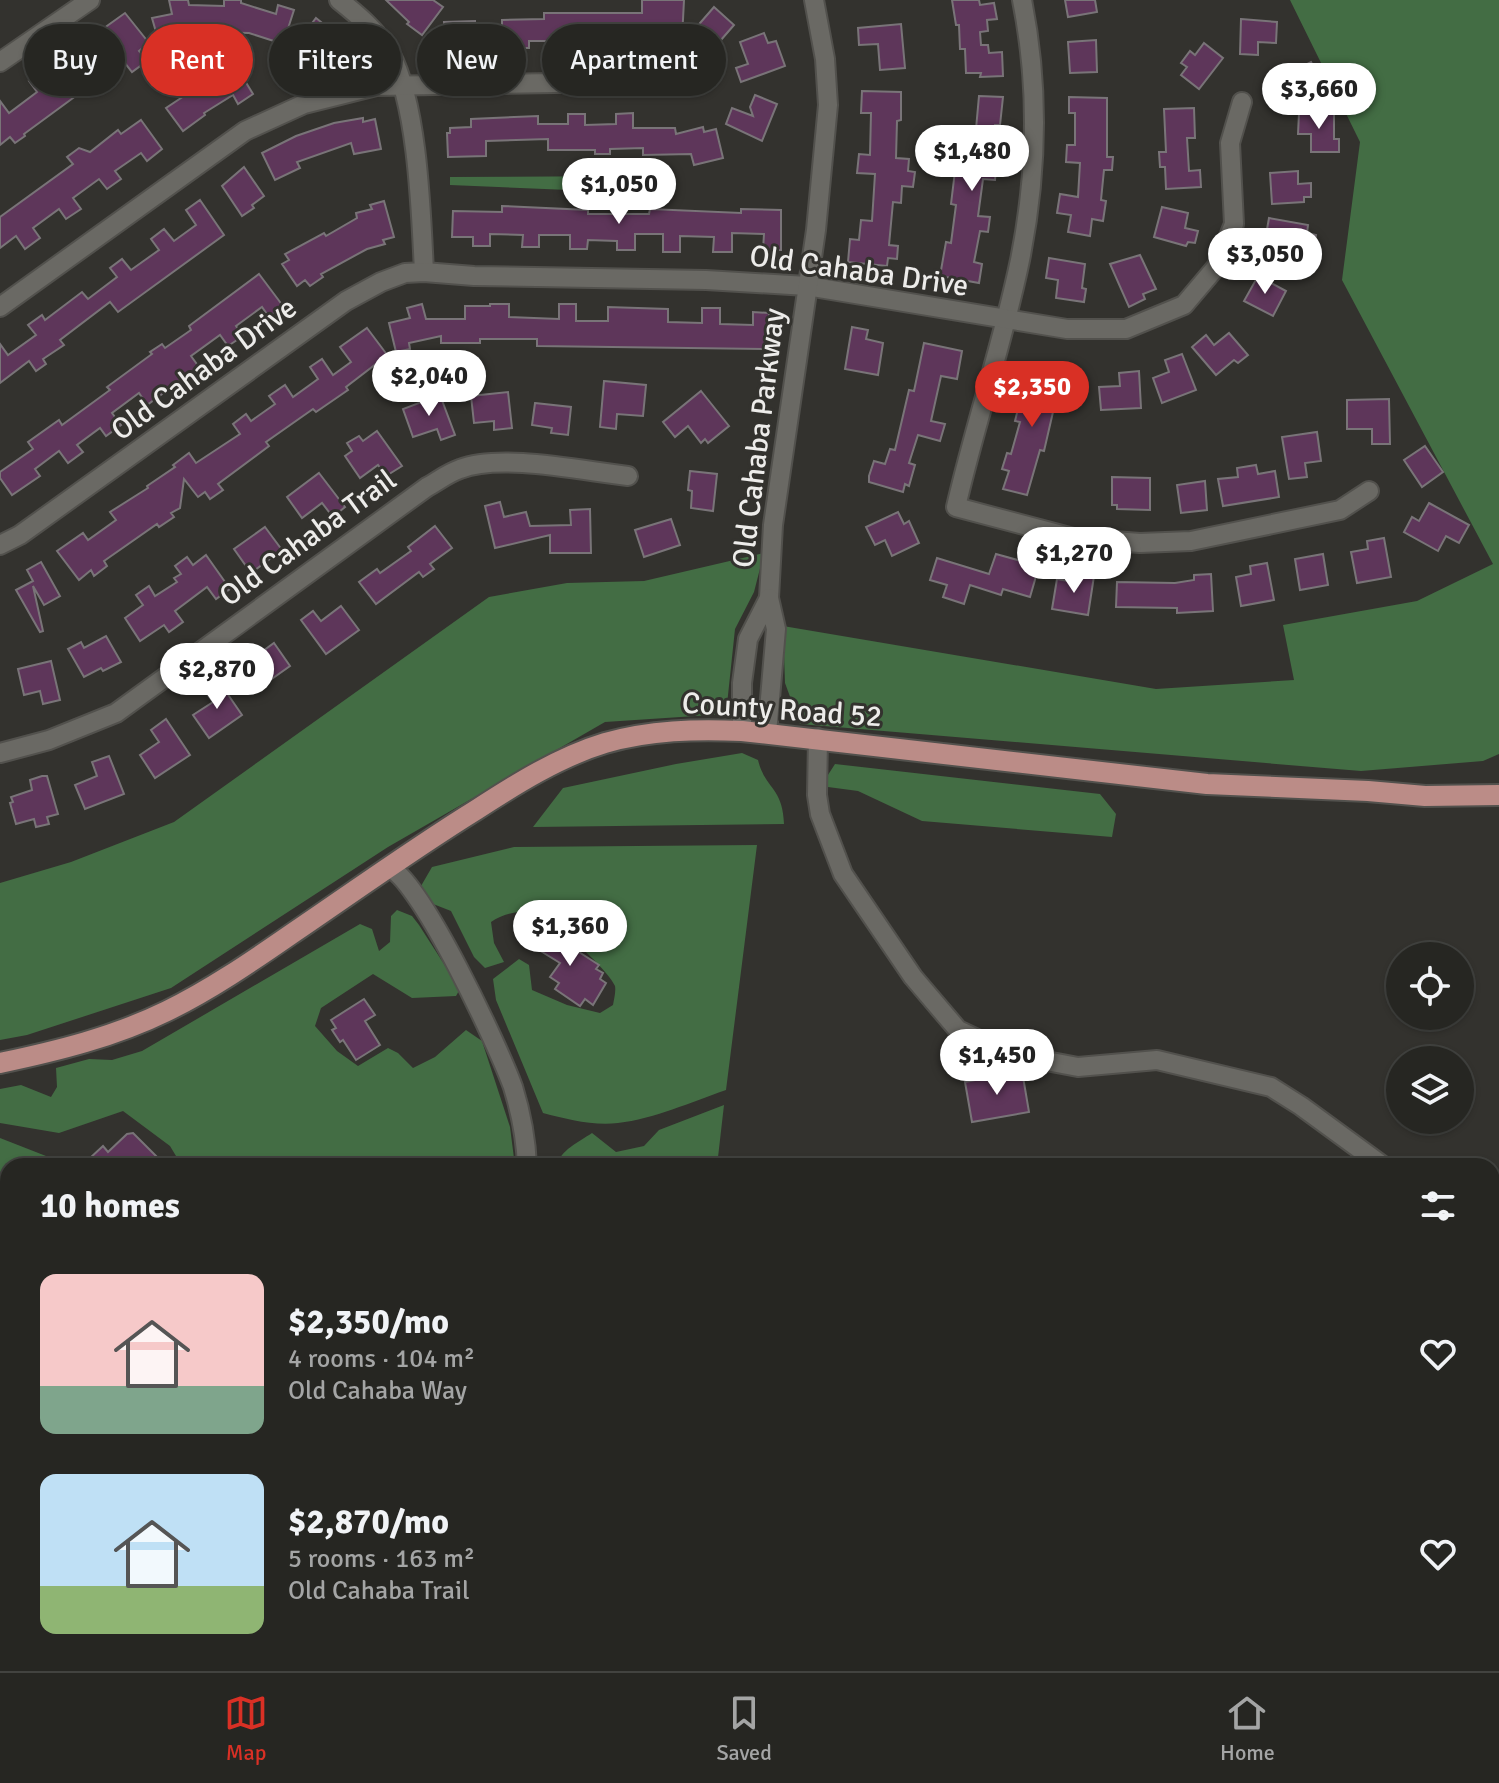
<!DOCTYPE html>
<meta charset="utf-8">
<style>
:root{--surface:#262622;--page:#32322f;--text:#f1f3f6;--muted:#a4a5a5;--line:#424340;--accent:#d93025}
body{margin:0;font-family:Signika,sans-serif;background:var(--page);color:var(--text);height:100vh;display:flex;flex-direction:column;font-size:30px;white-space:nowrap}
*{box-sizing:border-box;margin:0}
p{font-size:26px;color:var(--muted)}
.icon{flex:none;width:44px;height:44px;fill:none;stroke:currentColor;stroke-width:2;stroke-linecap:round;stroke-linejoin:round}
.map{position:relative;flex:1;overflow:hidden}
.sheet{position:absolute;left:0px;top:1158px;width:1500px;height:514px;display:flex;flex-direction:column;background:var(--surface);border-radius:24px 24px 0 0;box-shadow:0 2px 6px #0004,0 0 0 2px var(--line)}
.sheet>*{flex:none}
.top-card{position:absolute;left:24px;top:24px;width:800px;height:72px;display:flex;gap:16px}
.fabs{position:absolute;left:1386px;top:942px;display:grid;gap:16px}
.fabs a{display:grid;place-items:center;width:88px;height:88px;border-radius:50%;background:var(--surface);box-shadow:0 2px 6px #0004,0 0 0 2px var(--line);font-size:40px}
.price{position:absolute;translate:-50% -68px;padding:0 18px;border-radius:28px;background:#fff;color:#222;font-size:26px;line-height:52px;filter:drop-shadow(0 2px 4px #0008)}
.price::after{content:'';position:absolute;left:50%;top:48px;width:24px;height:18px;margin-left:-12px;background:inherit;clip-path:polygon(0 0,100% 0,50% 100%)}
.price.selected{background:var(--accent);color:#fff}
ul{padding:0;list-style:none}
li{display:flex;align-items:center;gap:24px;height:200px;padding:0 40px}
li span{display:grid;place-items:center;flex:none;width:224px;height:160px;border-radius:16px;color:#555}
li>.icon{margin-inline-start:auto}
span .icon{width:96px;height:96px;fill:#fffc;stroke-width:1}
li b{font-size:34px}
h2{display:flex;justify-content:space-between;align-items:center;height:96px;padding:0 40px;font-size:34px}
.pill{padding:0 28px;border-radius:36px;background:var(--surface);box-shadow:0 2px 6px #0004,0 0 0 2px var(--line);font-size:28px;line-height:72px}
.pill.selected{background:var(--accent);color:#fff}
.tab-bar{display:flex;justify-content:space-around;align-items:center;height:112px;border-top:2px solid var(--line);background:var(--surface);font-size:22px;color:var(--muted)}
.tab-bar a{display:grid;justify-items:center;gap:4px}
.tab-bar .selected{color:var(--accent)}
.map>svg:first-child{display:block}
.forest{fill:#436d44}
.water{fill:#021a1d}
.building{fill:#5e365a;stroke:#797478;stroke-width:2}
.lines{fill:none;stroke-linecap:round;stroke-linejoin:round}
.minor-casing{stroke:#52514d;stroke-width:22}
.major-casing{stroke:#52514d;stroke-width:24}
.minor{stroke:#6a6964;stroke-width:18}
.major{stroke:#bb8c87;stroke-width:20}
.labels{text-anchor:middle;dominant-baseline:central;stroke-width:6;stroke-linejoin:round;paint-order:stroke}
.street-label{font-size:30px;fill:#edecea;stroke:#33322e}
</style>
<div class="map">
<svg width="1499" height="1671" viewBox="0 0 1499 1671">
<rect width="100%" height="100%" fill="#33322e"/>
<!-- forest -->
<g class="forest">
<polygon points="1290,0 1499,0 1499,754 1483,761 1361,771 800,724 785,683 783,626 1156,689 1294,680 1283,625 1417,601 1493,564 1342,280 1360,142"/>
<polygon points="638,176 639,187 593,191 450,185 450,177"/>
<polygon points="764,553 754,592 735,629 726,714 605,722 388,847 171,988 27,1035 0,1040 0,883 71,862 174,822 489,597 567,583 644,581"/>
<path d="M742 753 758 760C765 789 783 787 784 824L533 827 563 788 676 764Z"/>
<polygon points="835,764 1100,794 1116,814 1112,837 922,821 858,791 828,787 826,778"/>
<path d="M757 845 726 1090C691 1102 654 1119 618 1123 593 1126 566 1119 543 1113L496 1000 493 979 519 959 529 965 532 990 567 1005 600 1013 613 1005C614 999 616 992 615 986 610 972 558 924 544 917 526 908 505 912 491 922L494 943 504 962 485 968 474 957 451 911 428 902 421 886 432 867 514 847Z"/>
<polygon points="397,910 412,916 419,925 460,989 456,996 412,998 373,974 321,1008 315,1026 337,1051 358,1066 388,1048 398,1053 413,1068 435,1057 466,1030 482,1041 510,1127 515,1166 182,1166 170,1146 123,1111 59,1133 0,1123 0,1089 21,1085 51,1097 57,1087 56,1068 89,1059 112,1060 142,1051 360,924 372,929 379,951 390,942 391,916"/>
<path d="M724 1105 717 1166H557C560 1150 579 1142 592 1133L616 1152 644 1146 659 1130Z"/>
<polygon points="0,1138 46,1156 55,1166 8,1166 8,1664 89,1664 108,1671 0,1671"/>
<polygon points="1492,1477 1499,1491 1499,1625 1492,1619"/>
<polygon points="538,1664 917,1664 913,1671 524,1671"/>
<polygon points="1004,1664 1438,1664 1446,1671 999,1671"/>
</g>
<!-- water -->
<polygon class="water" points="1492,1619 1499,1625 1499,1671 1446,1671 1438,1664 1492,1664"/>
<!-- building -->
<g class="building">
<polygon points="169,0 188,0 189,5 224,6 224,0 241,0 241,3 276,14 278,5 294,10 283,44 249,33 204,32 204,28 158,39 152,18 172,14"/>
<polygon points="386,0 433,0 443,7 422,35 407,24 409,22"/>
<polygon points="642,0 684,0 682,39 663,38 664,26 631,25 631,52 611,52 611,42 585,42 586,51 568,51 567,41 529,41 529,48 484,48 484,53 446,54 444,22 475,21 475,31 502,30 502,20 544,19 544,13 642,13"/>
<polygon points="952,0 979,0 980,5 994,3 997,19 987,20 988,31 980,32 981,45 988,45 989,53 1002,52 1003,76 980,77 981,73 966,73 965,49 960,49 959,25 956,25"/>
<polygon points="1065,0 1095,0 1097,12 1068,17"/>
<polygon points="714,7 734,25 714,48 694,30"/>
<polygon points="125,13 149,43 139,51 147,61 132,72 100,31"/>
<polygon points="316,18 342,39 328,59 300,39"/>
<polygon points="1241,19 1277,22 1276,43 1258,42 1258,55 1240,54"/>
<polygon points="901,24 905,68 880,70 878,44 859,45 858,28"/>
<polygon points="764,33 768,43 776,41 785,66 741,82 736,68 748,64 740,42"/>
<polygon points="1096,40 1097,72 1070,73 1068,42"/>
<polygon points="1204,43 1223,58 1199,89 1181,75 1187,67 1181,63 1190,51 1195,55"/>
<polygon points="79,44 101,73 86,84 88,87 24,134 25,136 15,143 10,137 0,145 0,101 9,113 37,92 29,81 42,72 43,74"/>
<polygon points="1311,62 1325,91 1303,102 1289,73"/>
<polygon points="234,63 253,94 238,104 233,95 204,113 205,115 183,131 166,108"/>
<polygon points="862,91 901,92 901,120 897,121 896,158 909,159 908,171 915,172 913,187 902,186 901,203 893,202 889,245 898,246 897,259 888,258 887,266 848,262 850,239 859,240 861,220 872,221 875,174 857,173 859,154 870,155 871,113 861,113"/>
<polygon points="755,95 777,104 762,141 726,124 732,108 753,116 750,107"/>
<polygon points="979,96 1003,97 1000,125 995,125 991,159 997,160 995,180 983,179 978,216 990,217 988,232 980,231 974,262 982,264 979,283 940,276 946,242 951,243 956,205 951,204 959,138 975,140"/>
<polygon points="1069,97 1107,98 1107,157 1113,157 1112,170 1104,170 1101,200 1106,201 1103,221 1092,219 1090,236 1068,232 1071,215 1057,213 1060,194 1078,197 1080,163 1066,162 1067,145 1075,145 1075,113 1069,113"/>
<polygon points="1194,108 1195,138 1187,138 1189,171 1200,170 1201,187 1166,189 1165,167 1160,167 1159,152 1166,152 1164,109"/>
<polygon points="633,113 633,128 675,128 676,134 703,127 704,132 716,129 723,158 694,165 691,154 643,155 643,148 610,149 610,154 595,154 595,150 548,150 548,139 486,141 486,156 448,157 447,133 450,133 450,128 471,127 471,119 538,116 538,124 568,124 568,114 585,114 585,125 616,124 616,114"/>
<polygon points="1299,113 1334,113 1334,139 1339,139 1339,152 1311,152 1311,134 1298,134"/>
<polygon points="363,118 363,122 375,119 381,149 354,154 351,143 297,162 300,168 275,180 262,153 296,136 334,123"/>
<polygon points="141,120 162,149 147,161 141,153 115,171 121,179 107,189 99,179 73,198 81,209 66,219 59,209 33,228 40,238 25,249 16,236 0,248 0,217 73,164 67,157 79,148 90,152 118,130 121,134"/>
<polygon points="244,167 264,196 252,205 254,208 242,216 222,186"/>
<polygon points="1298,171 1298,184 1311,183 1311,197 1304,197 1304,202 1272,204 1270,173"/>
<polygon points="200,200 224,235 118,312 110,302 60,340 64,345 43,359 46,364 36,371 29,361 0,383 0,344 8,355 36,335 28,325 42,315 45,320 82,292 88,299 117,277 110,268 122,259 131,270 159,250 151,239 164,229 174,241 196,225 186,210"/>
<polygon points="384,201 394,237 383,240 385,244 367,249 321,274 323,277 310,286 305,280 297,286 282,264 289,260 285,254 324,233 326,236 357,218 356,213 372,209 370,205"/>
<polygon points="502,206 588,210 588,214 649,214 650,209 741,213 741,209 781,210 781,250 763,250 764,234 732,233 732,252 713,252 714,237 680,236 680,252 663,252 663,234 635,234 635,250 617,250 617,241 588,240 587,249 570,249 570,235 539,235 539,247 522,247 523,235 490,234 490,246 473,246 473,237 452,237 453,211 502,212"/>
<polygon points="1162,207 1188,213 1185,228 1198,231 1195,243 1188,242 1186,246 1154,237"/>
<polygon points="1269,218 1308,225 1307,233 1316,235 1314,248 1304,247 1302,261 1277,257 1280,237 1266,235"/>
<polygon points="1140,255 1156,289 1143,294 1145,299 1129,307 1110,264"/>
<polygon points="1049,258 1085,264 1082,288 1086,289 1084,302 1056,298 1058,280 1046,278"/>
<polygon points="259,274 283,306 269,317 262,307 236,326 243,336 228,346 220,335 191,356 199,367 147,405 139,393 112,413 121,425 106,436 100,428 77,445 83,452 68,463 59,451 35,469 40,476 12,495 0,478 0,472 33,449 28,442 59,420 62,425 110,390 107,387 152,354 150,352 162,344 165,348 191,330 189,326"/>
<polygon points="1258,276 1286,291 1273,316 1244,301"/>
<polygon points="422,304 426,319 465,319 465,306 490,306 490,304 509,304 509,317 559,319 559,304 576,304 576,321 608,321 608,307 668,309 668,322 702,323 702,308 720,308 720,324 753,325 753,312 769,313 769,349 537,346 537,339 480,339 480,343 441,343 441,336 409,343 410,349 396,352 389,323 410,318 407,308"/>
<polygon points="852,327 868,330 866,339 883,343 878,375 845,369"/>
<polygon points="367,328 391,360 380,369 376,364 346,387 348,390 316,412 313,409 266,442 269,446 218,484 223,490 210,499 205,492 198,497 184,479 180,508 171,513 174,517 159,527 157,524 104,561 107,566 94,576 91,570 79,580 57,551 83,533 88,540 116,520 110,512 148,488 147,486 175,467 173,465 189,453 196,463 240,434 233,424 246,414 251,421 275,404 269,396 285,385 293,397 318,379 310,367 322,359 333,375 351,362 340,347"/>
<polygon points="1229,333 1248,355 1238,363 1234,360 1216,375 1192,347 1206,335 1214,345"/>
<polygon points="924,343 962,351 957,379 941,376 931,421 945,424 940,441 918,435 909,463 915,465 909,486 905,484 903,492 869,482 869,476 874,461 885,464 890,449 895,450 909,390 914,391"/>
<polygon points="1182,354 1196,390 1162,403 1153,378 1169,372 1165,360"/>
<polygon points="1032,366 1062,373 1044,451 1040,450 1027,495 1003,489 1009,471 1002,469 1007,453 1011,454 1020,422 1015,421 1019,405 1023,406"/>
<polygon points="1139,371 1141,408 1101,410 1099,387 1120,386 1119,373"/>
<polygon points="604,381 646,385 643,416 617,414 616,429 600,427"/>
<polygon points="701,391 729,426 708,443 705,439 701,443 688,426 675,437 663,422"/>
<polygon points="508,392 512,428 494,430 494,421 474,423 471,396"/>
<polygon points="440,395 455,435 441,440 437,429 413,437 403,409"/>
<polygon points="1389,399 1390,444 1372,444 1372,429 1347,429 1347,400"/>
<polygon points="535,403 571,407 568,435 551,433 552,428 532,425"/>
<polygon points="377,431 402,466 386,476 378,465 360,478 345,456 352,451 347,443 359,436 363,441"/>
<polygon points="1317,432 1321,461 1305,463 1307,477 1289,479 1282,437"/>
<polygon points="1425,446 1443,472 1422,487 1404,460"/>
<polygon points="1256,465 1258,474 1275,471 1279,497 1223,506 1218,479 1238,477 1237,468"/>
<polygon points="690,471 717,474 713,511 691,508 692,491 688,490"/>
<polygon points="319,473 345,507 333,517 322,503 302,518 287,497"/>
<polygon points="1112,477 1150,478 1150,510 1117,509 1117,505 1112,505"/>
<polygon points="1205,481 1207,510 1181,513 1177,485"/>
<polygon points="500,502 504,517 526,512 530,526 571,525 570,510 590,509 591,553 550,553 550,535 495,548 485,506"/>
<polygon points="1429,503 1469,525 1459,543 1446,536 1438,551 1404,532 1412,517 1419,521"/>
<polygon points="898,512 904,524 909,521 919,543 892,556 885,540 875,545 866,527"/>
<polygon points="671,519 680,545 644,557 635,530"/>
<polygon points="435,526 452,548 430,564 434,569 423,577 419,572 376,604 359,582 377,569 380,573 411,551 408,547"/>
<polygon points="265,527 282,550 251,573 234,549"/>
<polygon points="1384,538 1391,577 1357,583 1351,552 1368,549 1367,541"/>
<polygon points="996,554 1039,566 1030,597 1003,589 1001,595 970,585 964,604 943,597 947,585 930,580 937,558 989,574"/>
<polygon points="1323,554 1328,585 1300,590 1295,559"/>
<polygon points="206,555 230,589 216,599 207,587 175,611 183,622 169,632 164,625 140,641 125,618 143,605 136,595 149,586 155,596 177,582 174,578 181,574 175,566 187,557 193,565"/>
<polygon points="41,562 60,596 44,605 33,586 43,631 40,632 16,590 33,581 27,570"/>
<polygon points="1267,563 1274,600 1241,606 1236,577 1251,574 1250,566"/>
<polygon points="1076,573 1094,576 1088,615 1052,609 1057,579 1074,582"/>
<polygon points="1211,574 1213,611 1177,613 1177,608 1116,607 1117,582 1175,583 1194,580 1194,575"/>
<polygon points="341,606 359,630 326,654 301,620 313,611 321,621"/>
<polygon points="106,636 121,662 103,671 101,668 84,677 68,649 81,642 84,648"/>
<polygon points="274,643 290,666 256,690 242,671 247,667 245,664"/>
<polygon points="51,661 60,700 43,704 40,691 24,695 18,669"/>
<polygon points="218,680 242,715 209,738 193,715 213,702 204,690"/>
<polygon points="166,719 190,755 155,778 140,755 159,742 151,730"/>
<polygon points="109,756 124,794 85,809 75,785 97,776 92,762"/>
<polygon points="42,776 47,776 58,814 47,817 49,824 36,827 34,819 16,824 10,803 13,802 11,797 32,790 30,780"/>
<polygon points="537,925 599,965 596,969 603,973 600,979 606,983 593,1005 585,999 580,1006 555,989 559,983 550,977 560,963 526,942"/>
<polygon points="364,999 375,1015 365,1021 380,1045 356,1060 343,1040 340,1042 332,1030 336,1028 331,1020"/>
<polygon points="1022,1071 1029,1112 972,1122 965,1082"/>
<polygon points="133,1133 157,1157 157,1166 92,1166 89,1159 103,1146 108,1152 127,1134"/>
</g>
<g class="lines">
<defs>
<g id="minor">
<path d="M339 0C358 15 378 32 390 53 418 105 421 212 424 272"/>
<path d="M1022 0C1039 85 1037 175 1020 260 1003 343 975 424 956 507L1073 538 1140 543 1191 541 1340 510 1369 491"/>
<polyline points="0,62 90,0"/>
<polyline points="0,307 245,131 304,104 376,86 680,81"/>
<polyline points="0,545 20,535 346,301 381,282 405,273 424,272 474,276 706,280 807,286 1067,329 1126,329 1184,305 1217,266 1234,224 1230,143 1242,102"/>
<polyline points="769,598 773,525 816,230 828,105 825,59 814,0"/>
<polyline points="742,731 742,683 748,639 769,598 776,629 767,733"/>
<polyline points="818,738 817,795 820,814 843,874 913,977 958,1030 977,1039 1041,1060 1078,1067 1157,1060 1271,1087 1301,1106 1383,1166"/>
<path d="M0 753 49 740 116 713 427 487C438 481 448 473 460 469 501 453 583 471 628 476"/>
<path d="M390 868C422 883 499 1048 513 1087 521 1113 526 1139 527 1166"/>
<polyline points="1492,1266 1499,1275"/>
<polyline points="264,1671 285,1664"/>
<polyline points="372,1671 374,1664"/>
</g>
<path id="major" d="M0 1063C57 1051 114 1037 167 1011 210 990 251 962 290 935 352 893 413 849 476 810 516 784 559 757 605 743 650 730 696 729 742 731L1207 784 1368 791 1425 796 1499 795"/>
</defs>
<!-- minor casing -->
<use href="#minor" class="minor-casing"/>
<!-- major casing -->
<use href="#major" class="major-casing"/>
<!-- minor -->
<use href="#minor" class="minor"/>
<!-- major -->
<use href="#major" class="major"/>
</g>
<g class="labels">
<!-- street labels -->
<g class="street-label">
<text transform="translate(859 271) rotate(8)">Old Cahaba Drive</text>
<text transform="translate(204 369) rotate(-36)">Old Cahaba Drive</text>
<text transform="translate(759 438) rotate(-83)">Old Cahaba Parkway</text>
<text transform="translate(308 538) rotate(-36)">Old Cahaba Trail</text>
<text transform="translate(782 710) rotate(4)">County Road 52</text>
</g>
</g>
</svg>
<div class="fabs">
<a><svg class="icon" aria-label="locate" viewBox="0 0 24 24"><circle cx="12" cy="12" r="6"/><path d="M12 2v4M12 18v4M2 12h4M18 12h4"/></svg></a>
<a><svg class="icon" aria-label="layers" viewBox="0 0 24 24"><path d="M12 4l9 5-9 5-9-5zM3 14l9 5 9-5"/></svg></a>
</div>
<b class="price" style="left:1319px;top:131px">$3,660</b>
<b class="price" style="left:972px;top:193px">$1,480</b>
<b class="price" style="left:619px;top:226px">$1,050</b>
<b class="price" style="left:1265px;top:296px">$3,050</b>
<b class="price" style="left:429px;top:418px">$2,040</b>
<b class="price selected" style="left:1032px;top:429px">$2,350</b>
<b class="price" style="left:1074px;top:595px">$1,270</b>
<b class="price" style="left:217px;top:711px">$2,870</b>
<b class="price" style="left:570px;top:968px">$1,360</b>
<b class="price" style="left:997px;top:1097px">$1,450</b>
<div class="top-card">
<a class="pill">Buy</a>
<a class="pill selected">Rent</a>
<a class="pill">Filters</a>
<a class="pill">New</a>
<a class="pill">Apartment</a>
</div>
<section class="sheet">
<h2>10 homes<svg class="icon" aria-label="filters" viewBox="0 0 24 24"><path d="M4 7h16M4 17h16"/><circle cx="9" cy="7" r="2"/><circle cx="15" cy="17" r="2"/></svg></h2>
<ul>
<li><span style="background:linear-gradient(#f6c9c9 70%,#7fa58c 0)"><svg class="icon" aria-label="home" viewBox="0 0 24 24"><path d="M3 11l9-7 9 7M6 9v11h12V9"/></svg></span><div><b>$2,350/mo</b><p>4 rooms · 104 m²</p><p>Old Cahaba Way</p></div><svg class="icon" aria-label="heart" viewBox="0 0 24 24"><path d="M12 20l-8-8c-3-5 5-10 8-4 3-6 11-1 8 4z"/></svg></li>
<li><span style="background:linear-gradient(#bfe0f5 70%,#8fb573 0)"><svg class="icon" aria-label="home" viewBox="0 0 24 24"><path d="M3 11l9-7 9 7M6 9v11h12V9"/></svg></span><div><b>$2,870/mo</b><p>5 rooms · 163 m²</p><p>Old Cahaba Trail</p></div><svg class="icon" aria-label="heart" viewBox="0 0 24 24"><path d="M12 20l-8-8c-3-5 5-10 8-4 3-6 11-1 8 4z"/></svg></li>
</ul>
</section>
</div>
<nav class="tab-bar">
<a class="selected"><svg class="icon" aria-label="map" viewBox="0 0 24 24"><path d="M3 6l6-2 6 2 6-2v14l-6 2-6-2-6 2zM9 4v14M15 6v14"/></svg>Map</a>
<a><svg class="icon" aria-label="saved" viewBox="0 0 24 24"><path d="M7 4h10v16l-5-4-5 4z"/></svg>Saved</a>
<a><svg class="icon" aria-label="home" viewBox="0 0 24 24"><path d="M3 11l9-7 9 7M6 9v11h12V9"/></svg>Home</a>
</nav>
